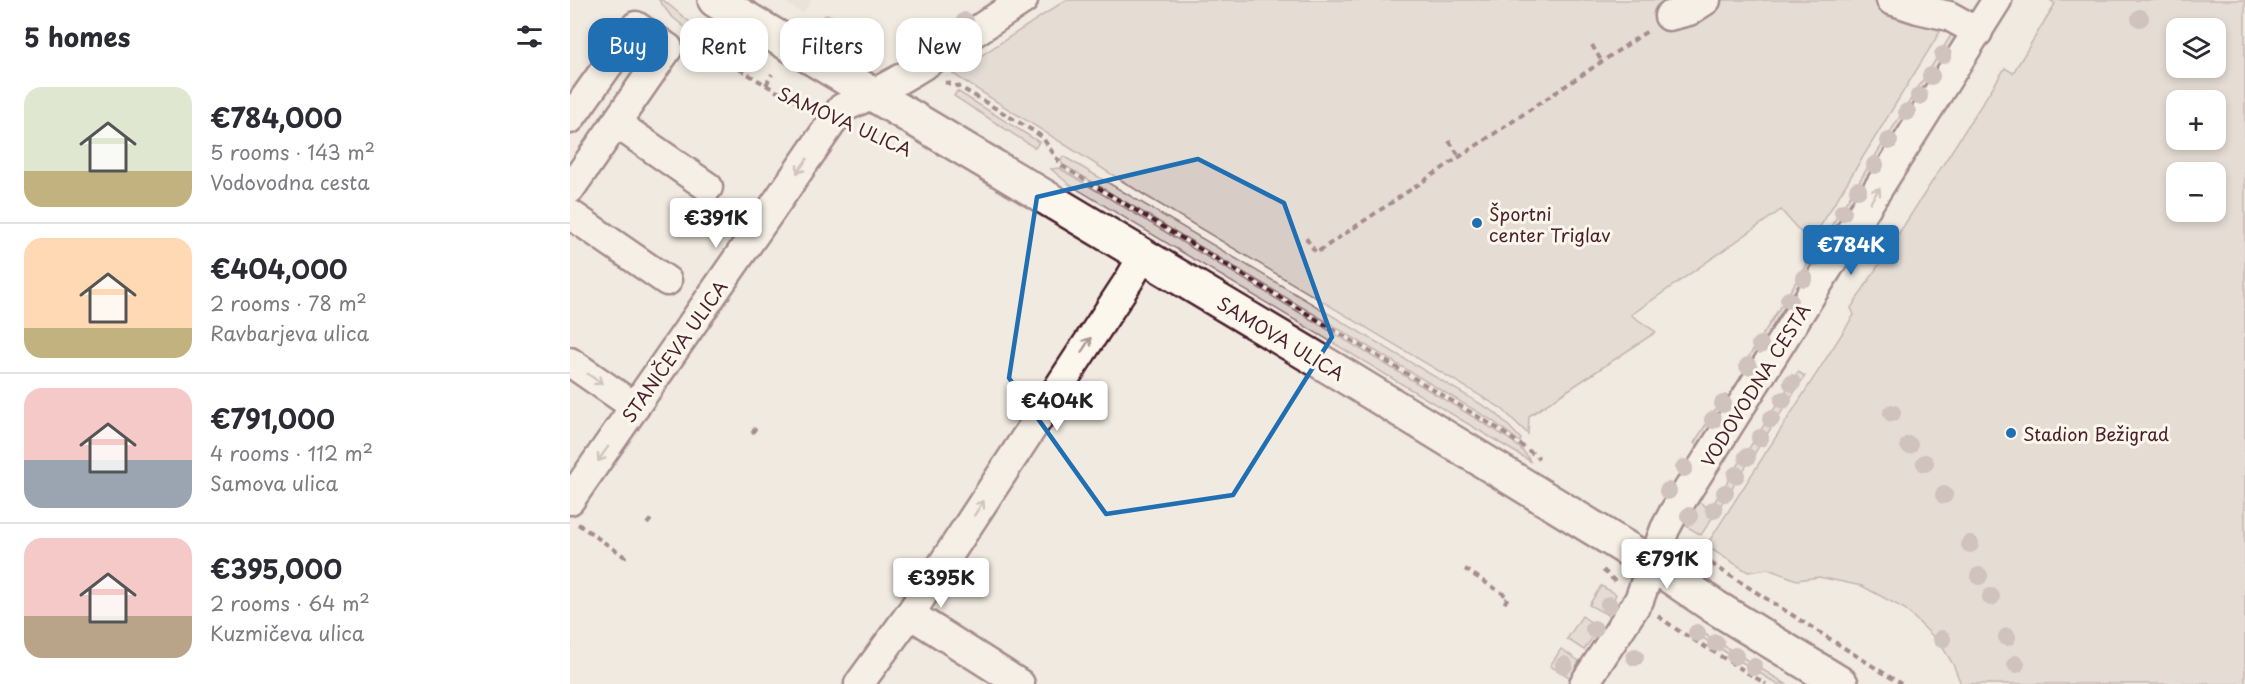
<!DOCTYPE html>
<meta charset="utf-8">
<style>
:root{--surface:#fff;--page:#f7f7f7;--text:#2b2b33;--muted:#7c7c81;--line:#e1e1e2;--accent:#1f6fb2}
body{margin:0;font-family:"Playpen Sans",sans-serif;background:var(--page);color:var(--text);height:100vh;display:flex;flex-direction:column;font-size:22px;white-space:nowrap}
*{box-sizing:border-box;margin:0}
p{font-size:20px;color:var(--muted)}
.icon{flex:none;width:33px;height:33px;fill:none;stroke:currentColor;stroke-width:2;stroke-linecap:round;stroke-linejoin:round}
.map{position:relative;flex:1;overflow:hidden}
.sheet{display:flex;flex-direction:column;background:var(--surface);width:570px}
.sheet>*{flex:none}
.top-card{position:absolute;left:18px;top:18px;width:570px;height:54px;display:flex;gap:12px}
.controls{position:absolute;left:1596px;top:18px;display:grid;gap:12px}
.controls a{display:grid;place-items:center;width:60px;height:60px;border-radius:12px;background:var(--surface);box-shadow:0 3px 9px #0003;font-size:30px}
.price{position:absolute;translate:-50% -51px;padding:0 14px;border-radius:6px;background:#fff;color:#222;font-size:20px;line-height:39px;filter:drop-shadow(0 2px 3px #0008)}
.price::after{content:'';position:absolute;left:50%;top:36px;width:18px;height:14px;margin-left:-9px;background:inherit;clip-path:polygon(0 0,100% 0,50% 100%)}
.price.selected{background:var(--accent);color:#fff}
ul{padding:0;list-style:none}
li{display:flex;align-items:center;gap:18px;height:150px;padding:0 24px}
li+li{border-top:2px solid var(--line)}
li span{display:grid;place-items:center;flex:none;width:168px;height:120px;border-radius:18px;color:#555}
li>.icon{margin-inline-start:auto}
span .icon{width:72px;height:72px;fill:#fffc;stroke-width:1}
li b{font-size:26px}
h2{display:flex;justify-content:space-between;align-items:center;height:72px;padding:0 24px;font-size:26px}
.tag{padding:0 21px;border-radius:18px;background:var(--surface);box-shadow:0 3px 9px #0003;font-size:21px;line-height:54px}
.tag.selected{background:var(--accent);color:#fff}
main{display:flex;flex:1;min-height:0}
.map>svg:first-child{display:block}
.built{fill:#e4dbd2}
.green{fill:#d8ccc6;stroke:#917678;stroke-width:1.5;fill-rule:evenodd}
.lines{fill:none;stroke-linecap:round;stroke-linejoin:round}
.minor-casing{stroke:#4a1f2b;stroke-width:33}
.major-casing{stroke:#4a1f2b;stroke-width:38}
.path{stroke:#4a1f2b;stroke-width:4;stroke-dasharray:6 4.5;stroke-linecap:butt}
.minor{stroke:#fbf7ec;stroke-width:28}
.major{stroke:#fbf7ec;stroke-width:33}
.tree{fill:#a89292}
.oneway{stroke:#ab9695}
.marked{fill:none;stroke:#1f6fb2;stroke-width:4.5;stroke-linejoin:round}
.poi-dot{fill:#1f6fb2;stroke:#fbf7ec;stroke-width:2}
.labels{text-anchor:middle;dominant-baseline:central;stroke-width:6;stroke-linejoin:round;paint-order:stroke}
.street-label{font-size:18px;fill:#4a1f2b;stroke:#fbf7ec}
.poi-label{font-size:18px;fill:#4a1f2b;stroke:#fbf7ec;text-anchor:start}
</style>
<main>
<section class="sheet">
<h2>5 homes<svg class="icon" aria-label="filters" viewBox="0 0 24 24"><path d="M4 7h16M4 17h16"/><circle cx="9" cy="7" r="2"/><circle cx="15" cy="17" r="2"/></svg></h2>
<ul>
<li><span style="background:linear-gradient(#dfe7d0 70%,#c2b280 0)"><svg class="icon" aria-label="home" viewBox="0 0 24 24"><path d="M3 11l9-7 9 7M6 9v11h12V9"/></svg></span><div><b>€784,000</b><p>5 rooms · 143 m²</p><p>Vodovodna cesta</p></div></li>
<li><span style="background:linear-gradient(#ffd9b3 75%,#c2b280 0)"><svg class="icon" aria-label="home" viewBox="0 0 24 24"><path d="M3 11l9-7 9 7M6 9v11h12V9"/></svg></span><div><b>€404,000</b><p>2 rooms · 78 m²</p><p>Ravbarjeva ulica</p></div></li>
<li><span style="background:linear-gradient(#f6c9c9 60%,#9aa5b1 0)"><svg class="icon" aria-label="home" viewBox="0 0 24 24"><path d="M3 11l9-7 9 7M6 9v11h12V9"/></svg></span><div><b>€791,000</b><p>4 rooms · 112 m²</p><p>Samova ulica</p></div></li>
<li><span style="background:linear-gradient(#f6c9c9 65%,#b9a48a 0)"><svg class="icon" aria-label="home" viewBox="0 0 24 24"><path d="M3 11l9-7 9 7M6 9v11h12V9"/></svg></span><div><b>€395,000</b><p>2 rooms · 64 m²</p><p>Kuzmičeva ulica</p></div></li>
</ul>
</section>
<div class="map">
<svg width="1675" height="684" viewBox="0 0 1675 684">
<rect width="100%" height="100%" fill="#f0eae0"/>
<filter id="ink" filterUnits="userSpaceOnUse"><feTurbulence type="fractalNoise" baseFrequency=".0167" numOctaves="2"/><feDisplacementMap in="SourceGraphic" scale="12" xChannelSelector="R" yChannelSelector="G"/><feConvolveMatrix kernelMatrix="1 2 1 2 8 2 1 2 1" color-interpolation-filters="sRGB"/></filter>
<g filter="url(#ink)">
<!-- built -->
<polygon class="built" points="211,0 242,0 233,13"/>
<!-- green -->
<g class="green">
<polygon points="89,0 93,0 128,29 124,35 100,15"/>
<polygon points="496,0 1302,0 1373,27 1240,243 1211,210 1061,315 1086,332 959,416 958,434 931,408 576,196 383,74"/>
<path d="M1480 0H1675V684H1391L1383 664 1370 643 1335 609 1292 586 1249 577 1227 580 1198 569 1178 572 1136 546 1284 315 1281 308 1435 68 1443 73 1485 4ZM1606 28H1646V68H1606ZM1606 100H1646V140H1606ZM1606 172H1646V212H1606Z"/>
<polygon points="1383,32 1386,38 1179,370 1173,366"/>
<polygon points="387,91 469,142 465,148 384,96"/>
<polygon points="493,156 926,413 951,439 950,442 923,421 492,164 491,160"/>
<path d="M489 168 925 430C937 438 954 448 960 461L500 185 481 169Z"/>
<polygon points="1228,372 1235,376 1131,535 1108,521 1126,500 1140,509"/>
<polygon points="1155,395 1161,398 1131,447 1124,443"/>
<polygon points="1031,586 1046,594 1038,615 1019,605"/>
<polygon points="1012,616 1029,628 1014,650 997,639"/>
<polygon points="1125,628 1216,684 1207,684 1123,632"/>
<polygon points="991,649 1009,661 1001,678 980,666"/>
</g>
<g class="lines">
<defs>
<g id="minor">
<polyline points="1321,0 1348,9 1379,16 1408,32"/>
<polyline points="1099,16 1119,11 1136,0"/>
<polyline points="0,119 66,26 98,48 0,189"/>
<polyline points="46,123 138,187"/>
<polyline points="0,214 97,281"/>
<polyline points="0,362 65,407"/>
<path d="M0 500 272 108C337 81 394 38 453 0"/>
<polyline points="340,614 450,684"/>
<polyline points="289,684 340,614 559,280 573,256"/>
<polyline points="1014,684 1069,600 1095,529 1104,512 1427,0"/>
</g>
<polyline id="major" points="145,0 778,378 1082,564 1145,607 1271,684"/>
</defs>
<!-- minor casing -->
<use href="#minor" class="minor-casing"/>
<!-- major casing -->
<use href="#major" class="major-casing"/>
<!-- path -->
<g class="path">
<polyline points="124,42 206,91 240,109"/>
<polyline points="1022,45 1032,62"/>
<polyline points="375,82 390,87 465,132 472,137 492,166 927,428 969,458"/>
<polyline points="196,85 202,74"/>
<polyline points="879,141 890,157"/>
<polyline points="154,206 167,216"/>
<polyline points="736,238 746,253 1079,30"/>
<polyline points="182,433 187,426"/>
<polyline points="8,524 55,557 53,560"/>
<polyline points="77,524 82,518"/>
<polyline points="1116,544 1145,566 1331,684"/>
<polyline points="895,569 938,597 933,606"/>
<polyline points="1033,570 1047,583"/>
<polyline points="1088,616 1106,629 1196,684"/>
<polyline points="0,646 0,647"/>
</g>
<!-- minor -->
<use href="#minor" class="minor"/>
<!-- major -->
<use href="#major" class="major"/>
</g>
<!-- trees -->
<g class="tree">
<circle cx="1570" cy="18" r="9"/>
<circle cx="395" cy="21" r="9"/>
<circle cx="258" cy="23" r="9"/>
<circle cx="1373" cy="55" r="9"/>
<circle cx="1361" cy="76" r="9"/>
<circle cx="1349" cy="96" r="9"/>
<circle cx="1337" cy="112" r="9"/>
<circle cx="1319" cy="141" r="9"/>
<circle cx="1305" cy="165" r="9"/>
<circle cx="1288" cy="190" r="9"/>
<circle cx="1273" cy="212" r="9"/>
<circle cx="1246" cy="257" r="9"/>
<circle cx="1234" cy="278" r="9"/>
<circle cx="1219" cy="300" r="9"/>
<circle cx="1190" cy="345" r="9"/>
<circle cx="1178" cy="366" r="9"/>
<circle cx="1222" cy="383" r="9"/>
<circle cx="1213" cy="400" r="9"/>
<circle cx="1153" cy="404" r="9"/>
<circle cx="1322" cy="413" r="9"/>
<circle cx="1201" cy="419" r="9"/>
<circle cx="1143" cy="420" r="9"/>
<circle cx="1190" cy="438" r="9"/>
<circle cx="1339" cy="445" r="9"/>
<circle cx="1177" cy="457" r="9"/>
<circle cx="1355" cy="463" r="9"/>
<circle cx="1114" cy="468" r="9"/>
<circle cx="1166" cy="475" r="9"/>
<circle cx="1098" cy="491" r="9"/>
<circle cx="1155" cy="493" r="9"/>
<circle cx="1374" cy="495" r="9"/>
<circle cx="1144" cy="510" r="9"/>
<circle cx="1119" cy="516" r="9"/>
<circle cx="1400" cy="544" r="9"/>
<circle cx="1409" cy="576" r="9"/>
<circle cx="1421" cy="597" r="9"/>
<circle cx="1039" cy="605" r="9"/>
<circle cx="1024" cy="629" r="9"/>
<circle cx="1127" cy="633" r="9"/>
<circle cx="1437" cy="637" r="9"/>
<circle cx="1372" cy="639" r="9"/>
<circle cx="1146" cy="643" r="9"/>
<circle cx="1165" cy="656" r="9"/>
<circle cx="1065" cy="657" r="9"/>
<circle cx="1446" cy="664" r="9"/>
<circle cx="994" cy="665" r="9"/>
<circle cx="1184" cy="667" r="9"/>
</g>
<!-- one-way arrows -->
<defs><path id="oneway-shaft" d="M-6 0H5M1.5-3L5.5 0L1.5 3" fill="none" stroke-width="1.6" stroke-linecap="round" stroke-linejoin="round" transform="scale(1.5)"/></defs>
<g class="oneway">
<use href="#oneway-shaft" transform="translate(232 166) rotate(125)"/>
<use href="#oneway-shaft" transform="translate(1305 195) rotate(-58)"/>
<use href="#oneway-shaft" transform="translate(516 345) rotate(-57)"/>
<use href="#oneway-shaft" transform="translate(25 379) rotate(35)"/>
<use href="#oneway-shaft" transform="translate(33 454) rotate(125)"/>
<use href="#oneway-shaft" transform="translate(409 508) rotate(-57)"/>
</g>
</g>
<!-- marked area -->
<path d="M0 0H1675V684H0ZM628 159 714 203 762 337 663 495 536 514 439 378 467 197Z" fill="#f0eae0" fill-opacity=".55" fill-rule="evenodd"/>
<path class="marked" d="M628 159 714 203 762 337 663 495 536 514 439 378 467 197Z"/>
<!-- markers -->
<g class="poi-dot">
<circle cx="907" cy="223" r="6"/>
<circle cx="1441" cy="433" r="6"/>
</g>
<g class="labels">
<!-- street labels -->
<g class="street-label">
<text transform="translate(275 121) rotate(24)">SAMOVA ULICA</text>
<text transform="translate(711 338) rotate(31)">SAMOVA ULICA</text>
<text transform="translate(104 351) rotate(-55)">STANIČEVA ULICA</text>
<text transform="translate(1185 385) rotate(-58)">VODOVODNA CESTA</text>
</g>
<!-- poi labels -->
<g class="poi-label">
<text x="919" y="213">Športni<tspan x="919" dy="21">center Triglav</tspan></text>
<text x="1453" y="433">Stadion Bežigrad</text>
</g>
</g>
</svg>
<div class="controls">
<a><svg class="icon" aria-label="layers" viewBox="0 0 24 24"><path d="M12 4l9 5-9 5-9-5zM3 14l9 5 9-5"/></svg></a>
<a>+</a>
<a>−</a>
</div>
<b class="price" style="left:146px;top:249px">€391K</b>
<b class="price selected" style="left:1281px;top:276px">€784K</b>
<b class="price" style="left:487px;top:432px">€404K</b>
<b class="price" style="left:1097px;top:590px">€791K</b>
<b class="price" style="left:371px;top:609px">€395K</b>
<div class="top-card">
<a class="tag selected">Buy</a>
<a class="tag">Rent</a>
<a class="tag">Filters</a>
<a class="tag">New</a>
</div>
</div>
</main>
